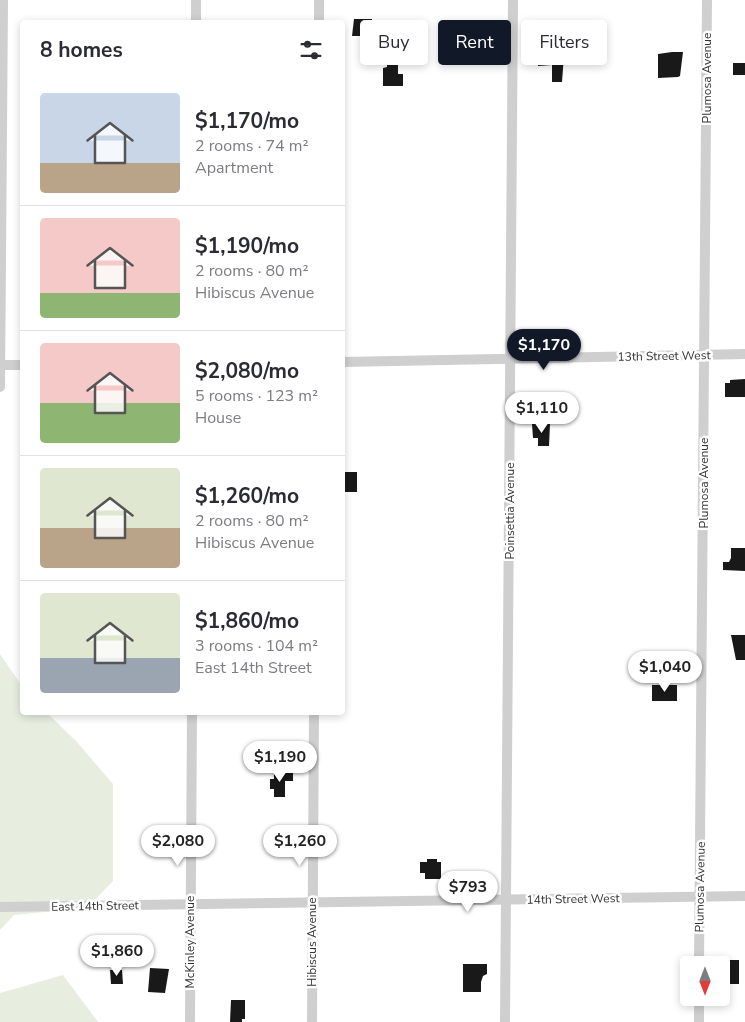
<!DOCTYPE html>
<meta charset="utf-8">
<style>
:root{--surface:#fff;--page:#f2f2f3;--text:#2b2b33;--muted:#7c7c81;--line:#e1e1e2;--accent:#111827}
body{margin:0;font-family:"Nunito Sans",sans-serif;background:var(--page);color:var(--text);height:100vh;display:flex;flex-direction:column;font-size:19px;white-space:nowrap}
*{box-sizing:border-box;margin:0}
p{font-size:16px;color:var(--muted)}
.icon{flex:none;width:28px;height:28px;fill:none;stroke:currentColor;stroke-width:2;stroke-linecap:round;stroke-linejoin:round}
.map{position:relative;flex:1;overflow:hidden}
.drawer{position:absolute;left:20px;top:20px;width:325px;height:695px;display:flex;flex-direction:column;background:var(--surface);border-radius:5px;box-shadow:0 2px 8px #0003}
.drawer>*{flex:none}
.guide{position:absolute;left:360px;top:20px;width:310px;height:45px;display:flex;gap:10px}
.needle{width:32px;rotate:180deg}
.controls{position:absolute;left:680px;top:956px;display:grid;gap:10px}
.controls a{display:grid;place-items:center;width:50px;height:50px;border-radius:5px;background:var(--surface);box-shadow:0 2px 8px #0003;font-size:25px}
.price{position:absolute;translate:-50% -42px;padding:0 11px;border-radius:18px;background:#fff;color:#222;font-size:16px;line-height:32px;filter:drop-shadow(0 1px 2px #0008)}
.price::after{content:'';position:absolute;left:50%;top:30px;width:15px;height:11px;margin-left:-8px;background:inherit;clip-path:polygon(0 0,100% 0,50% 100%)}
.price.active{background:var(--accent);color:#fff}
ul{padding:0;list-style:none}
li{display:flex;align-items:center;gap:15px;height:125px;padding:0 20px}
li+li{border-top:1px solid var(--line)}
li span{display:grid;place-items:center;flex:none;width:140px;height:100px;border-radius:5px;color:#555}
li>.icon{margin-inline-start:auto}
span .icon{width:60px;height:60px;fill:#fffc;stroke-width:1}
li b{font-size:21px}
h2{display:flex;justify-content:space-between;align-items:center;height:60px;padding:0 20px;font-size:21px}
.tag{padding:0 18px;border-radius:5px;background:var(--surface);box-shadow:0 2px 8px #0003;font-size:18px;line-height:45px}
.tag.active{background:var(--accent);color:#fff}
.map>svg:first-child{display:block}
.green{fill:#e7eee0}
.building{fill:#191919}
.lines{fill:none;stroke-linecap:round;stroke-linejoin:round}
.street{stroke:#cfcfcf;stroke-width:10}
.labels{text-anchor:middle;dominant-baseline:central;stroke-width:5;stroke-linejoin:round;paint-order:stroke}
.street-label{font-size:12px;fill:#323232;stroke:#fff}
</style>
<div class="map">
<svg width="745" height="1022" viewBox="0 0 745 1022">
<rect width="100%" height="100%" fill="#fff"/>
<!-- green -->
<g class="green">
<polygon points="0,654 22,686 22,712 47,713 76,741 113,784 113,881 87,908 14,915 0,930"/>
<polygon points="63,975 98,1022 0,1022 0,993"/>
</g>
<!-- building -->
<g class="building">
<polygon points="354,19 372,19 372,36 352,36"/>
<polygon points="672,52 683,52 680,76 678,77 658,78 658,54"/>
<polygon points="538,55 564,55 562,82 552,82 552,65 538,66"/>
<polygon points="387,62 398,62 398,74 403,74 403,86 383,86 383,68 387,67"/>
<rect x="733" y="63" width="12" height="12"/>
<polygon points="745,379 745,397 725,397 725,383 730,383 730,380"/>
<polygon points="532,424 550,424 549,446 538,446 538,438 533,438"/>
<polygon points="344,472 357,472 357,492 342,492"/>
<polygon points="731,548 745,548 745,571 723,570 723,562 729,562 731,558"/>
<polygon points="731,635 745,635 745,660 736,660"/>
<rect x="652" y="685" width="25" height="16"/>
<polygon points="274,772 293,772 293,781 285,781 285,797 274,797 274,789 270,789 270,779 274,779"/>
<polygon points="427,859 437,859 437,862 441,862 441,879 425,879 425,873 420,873 420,862 427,862"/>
<polygon points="721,960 739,960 739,984 725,984"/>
<polygon points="463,964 487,964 487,974 483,976 481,982 481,992 463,992"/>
<polygon points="150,968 169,969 165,993 148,992"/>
<polygon points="110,970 122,970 123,984 111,984"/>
<polygon points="231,1000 245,1000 245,1019 242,1019 242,1022 230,1022"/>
</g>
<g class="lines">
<!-- street -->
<g class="street">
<polyline points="196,22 196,0"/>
<polyline points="319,22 319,0"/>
<polyline points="342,362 745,354"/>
<polyline points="0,365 22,365"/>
<polyline points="0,387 3,0"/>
<polyline points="0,907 745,896"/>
<polyline points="699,965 707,0"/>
<polyline points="190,1022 192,712"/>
<polyline points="312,1022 314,712"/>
<polyline points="505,1022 513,0"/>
<polyline points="699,1022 699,998"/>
</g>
</g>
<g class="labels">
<!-- street labels -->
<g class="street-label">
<text transform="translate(707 78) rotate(-90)">Plumosa Avenue</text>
<text transform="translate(664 356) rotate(-1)">13th Street West</text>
<text transform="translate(704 483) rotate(-90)">Plumosa Avenue</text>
<text transform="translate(510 511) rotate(-90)">Poinsettia Avenue</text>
<text transform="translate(700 887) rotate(-89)">Plumosa Avenue</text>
<text transform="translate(573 899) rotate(-1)">14th Street West</text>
<text transform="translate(95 906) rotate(-1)">East 14th Street</text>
<text transform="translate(190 942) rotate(-90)">McKinley Avenue</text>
<text transform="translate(312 942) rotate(-90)">Hibiscus Avenue</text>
</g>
</g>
</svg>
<div class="controls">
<a><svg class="needle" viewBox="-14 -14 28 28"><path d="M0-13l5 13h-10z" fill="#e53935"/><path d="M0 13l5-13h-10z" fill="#7c7c81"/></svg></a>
</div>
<b class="price active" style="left:544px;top:371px">$1,170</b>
<b class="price" style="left:542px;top:434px">$1,110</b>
<b class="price" style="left:665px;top:693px">$1,040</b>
<b class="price" style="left:280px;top:783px">$1,190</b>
<b class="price" style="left:178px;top:867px">$2,080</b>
<b class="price" style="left:300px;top:867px">$1,260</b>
<b class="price" style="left:468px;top:913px">$793</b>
<b class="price" style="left:117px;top:977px">$1,860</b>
<div class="guide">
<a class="tag">Buy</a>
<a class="tag active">Rent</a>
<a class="tag">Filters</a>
</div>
<section class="drawer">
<h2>8 homes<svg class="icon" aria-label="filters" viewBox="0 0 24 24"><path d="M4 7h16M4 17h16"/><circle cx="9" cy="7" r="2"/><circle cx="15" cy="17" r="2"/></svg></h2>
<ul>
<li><span style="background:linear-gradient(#c9d6e8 70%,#b9a48a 0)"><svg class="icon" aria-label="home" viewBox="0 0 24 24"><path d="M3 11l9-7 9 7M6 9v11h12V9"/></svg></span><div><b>$1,170/mo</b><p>2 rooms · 74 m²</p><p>Apartment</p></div></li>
<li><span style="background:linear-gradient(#f6c9c9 75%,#8fb573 0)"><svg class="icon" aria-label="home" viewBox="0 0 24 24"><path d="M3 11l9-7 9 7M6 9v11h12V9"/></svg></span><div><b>$1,190/mo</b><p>2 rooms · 80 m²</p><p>Hibiscus Avenue</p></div></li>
<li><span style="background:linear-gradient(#f6c9c9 60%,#8fb573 0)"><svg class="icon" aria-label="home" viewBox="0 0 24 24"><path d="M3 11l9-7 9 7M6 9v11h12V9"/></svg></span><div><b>$2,080/mo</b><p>5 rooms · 123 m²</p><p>House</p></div></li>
<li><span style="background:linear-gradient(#dfe7d0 60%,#b9a48a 0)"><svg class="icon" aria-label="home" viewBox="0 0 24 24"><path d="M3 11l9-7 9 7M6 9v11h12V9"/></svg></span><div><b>$1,260/mo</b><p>2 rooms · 80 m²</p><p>Hibiscus Avenue</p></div></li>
<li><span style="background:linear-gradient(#dfe7d0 65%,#9aa5b1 0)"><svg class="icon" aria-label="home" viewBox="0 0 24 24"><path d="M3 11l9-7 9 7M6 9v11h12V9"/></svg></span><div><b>$1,860/mo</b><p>3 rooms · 104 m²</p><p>East 14th Street</p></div></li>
</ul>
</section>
</div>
